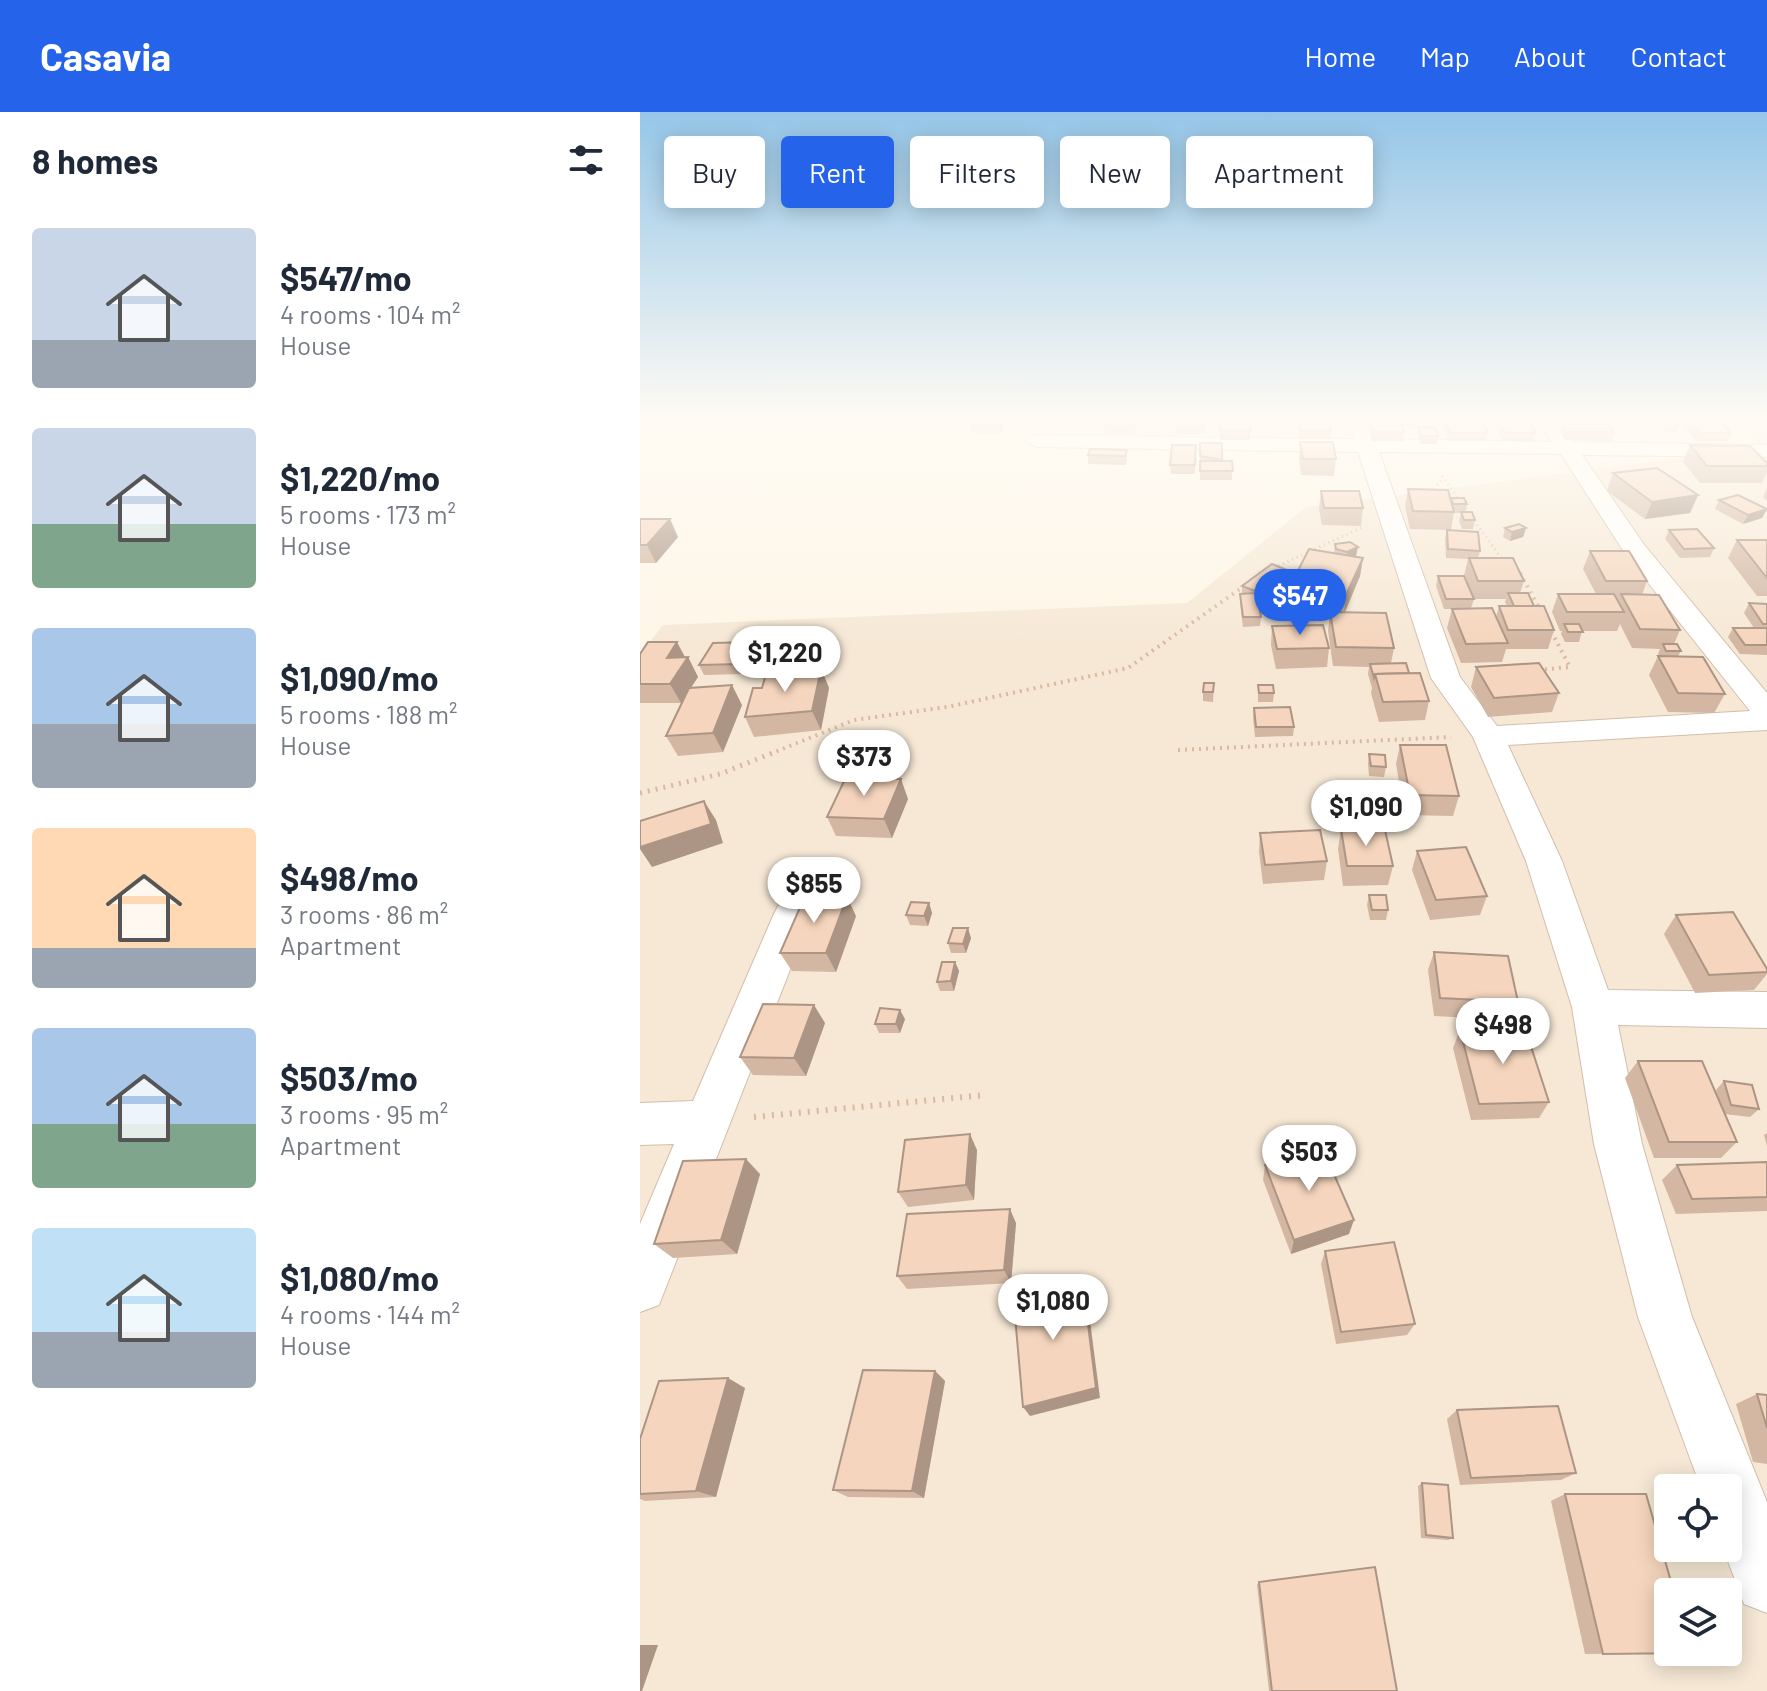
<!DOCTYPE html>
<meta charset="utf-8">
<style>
:root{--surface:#fff;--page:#f6f6f7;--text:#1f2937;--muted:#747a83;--accent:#2563eb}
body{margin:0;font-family:Barlow,sans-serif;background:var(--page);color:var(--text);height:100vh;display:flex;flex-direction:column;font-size:30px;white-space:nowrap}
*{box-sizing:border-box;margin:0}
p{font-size:26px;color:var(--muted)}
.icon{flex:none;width:44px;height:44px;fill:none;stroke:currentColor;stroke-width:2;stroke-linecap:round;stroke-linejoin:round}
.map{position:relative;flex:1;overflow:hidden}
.drawer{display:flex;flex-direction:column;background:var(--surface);width:640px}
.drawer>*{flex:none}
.banner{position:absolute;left:24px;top:24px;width:760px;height:72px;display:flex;gap:16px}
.tools{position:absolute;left:1014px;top:1362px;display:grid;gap:16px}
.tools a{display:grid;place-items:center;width:88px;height:88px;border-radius:8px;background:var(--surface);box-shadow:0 4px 20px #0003;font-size:40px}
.price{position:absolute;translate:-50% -68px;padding:0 18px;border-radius:28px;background:#fff;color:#222;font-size:26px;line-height:52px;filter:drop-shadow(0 2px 4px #0008)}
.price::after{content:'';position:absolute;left:50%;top:48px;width:24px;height:18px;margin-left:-12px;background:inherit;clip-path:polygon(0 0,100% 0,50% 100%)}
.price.selected{background:var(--accent);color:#fff}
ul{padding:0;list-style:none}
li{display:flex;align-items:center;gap:24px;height:200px;padding:0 32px}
li span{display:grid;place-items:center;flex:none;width:224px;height:160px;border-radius:8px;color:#555}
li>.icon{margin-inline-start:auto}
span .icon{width:96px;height:96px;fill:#fffc;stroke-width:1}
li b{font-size:34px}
h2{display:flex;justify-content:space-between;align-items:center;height:96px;padding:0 32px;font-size:34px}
.tag{padding:0 28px;border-radius:8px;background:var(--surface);box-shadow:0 4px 20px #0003;font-size:28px;line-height:72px}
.tag.selected{background:var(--accent);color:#fff}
header{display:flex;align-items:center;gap:48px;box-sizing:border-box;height:112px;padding:0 40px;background:var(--accent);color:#fff}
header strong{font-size:38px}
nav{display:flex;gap:44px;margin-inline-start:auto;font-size:28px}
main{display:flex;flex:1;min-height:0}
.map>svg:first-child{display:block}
.residential{fill:#f6e8d5;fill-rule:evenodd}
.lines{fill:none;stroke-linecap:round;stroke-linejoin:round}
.minor-casing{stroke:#d1beab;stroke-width:2}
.path-far3{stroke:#dbb89f;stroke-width:3;stroke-dasharray:1 4;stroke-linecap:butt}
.path-far2{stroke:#dbb89f;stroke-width:4;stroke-dasharray:2 5;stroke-linecap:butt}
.path-far1{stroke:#dbb89f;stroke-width:5;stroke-dasharray:2 6;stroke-linecap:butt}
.path{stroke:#dbb89f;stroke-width:6;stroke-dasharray:2 7;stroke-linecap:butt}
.minor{fill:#fff;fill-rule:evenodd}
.wall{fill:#d3b7a3;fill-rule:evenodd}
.shaded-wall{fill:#ac9584}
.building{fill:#f5d5bd;stroke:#ac9584;stroke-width:2}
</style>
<header>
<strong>Casavia</strong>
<nav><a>Home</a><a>Map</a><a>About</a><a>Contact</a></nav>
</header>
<main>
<section class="drawer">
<h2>8 homes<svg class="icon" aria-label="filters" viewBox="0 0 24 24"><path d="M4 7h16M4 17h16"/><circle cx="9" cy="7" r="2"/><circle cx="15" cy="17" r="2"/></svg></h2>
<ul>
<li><span style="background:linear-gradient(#c9d6e8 70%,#9aa5b1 0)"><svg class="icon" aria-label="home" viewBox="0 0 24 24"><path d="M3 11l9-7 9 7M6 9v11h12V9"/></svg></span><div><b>$547/mo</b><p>4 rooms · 104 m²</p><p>House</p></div></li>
<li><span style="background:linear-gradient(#c9d6e8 60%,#7fa58c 0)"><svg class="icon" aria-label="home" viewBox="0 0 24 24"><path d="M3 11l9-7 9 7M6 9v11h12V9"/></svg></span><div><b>$1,220/mo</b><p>5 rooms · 173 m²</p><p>House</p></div></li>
<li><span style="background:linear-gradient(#a9c7e8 60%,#9aa5b1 0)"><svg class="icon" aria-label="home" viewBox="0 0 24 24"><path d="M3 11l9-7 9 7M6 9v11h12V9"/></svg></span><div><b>$1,090/mo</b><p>5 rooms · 188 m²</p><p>House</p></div></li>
<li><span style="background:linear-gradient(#ffd9b3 75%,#9aa5b1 0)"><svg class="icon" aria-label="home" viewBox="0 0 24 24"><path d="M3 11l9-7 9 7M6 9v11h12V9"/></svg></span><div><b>$498/mo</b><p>3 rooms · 86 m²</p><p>Apartment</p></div></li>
<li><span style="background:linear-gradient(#a9c7e8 60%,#7fa58c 0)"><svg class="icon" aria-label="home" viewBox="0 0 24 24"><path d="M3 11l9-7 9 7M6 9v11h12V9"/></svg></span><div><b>$503/mo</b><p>3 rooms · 95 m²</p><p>Apartment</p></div></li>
<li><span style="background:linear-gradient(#bfe0f5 65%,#9aa5b1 0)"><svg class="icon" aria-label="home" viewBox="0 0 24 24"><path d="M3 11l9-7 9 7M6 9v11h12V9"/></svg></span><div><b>$1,080/mo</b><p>4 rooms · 144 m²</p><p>House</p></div></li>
</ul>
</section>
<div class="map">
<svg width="1127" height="1579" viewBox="0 0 1127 1579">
<rect width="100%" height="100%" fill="#fef6e7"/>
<!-- residential -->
<path class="residential" d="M1092 309H1127V1579H0V543L23 513 547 491 666 395 1116 336ZM1028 1376H1088V1436H1028ZM1028 1480H1088V1540H1028Z"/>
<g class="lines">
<defs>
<g id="minor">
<path d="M708 309H728L734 327 912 330 898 309H917L933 330 1127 333V345L942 343 1005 434 1127 581V618L868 633 922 749 968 878 1127 880V916L978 913 1002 1032 1052 1205 1127 1390V1501L1104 1492 1083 1436H1088V1376H1061L998 1205 954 1032 932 895 886 749 833 625 791 566 718 340 396 335 386 329 396 323 714 327ZM739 340 921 342 986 443 1110 599 857 614 820 565Z"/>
<polygon points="152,789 166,794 171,804 19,1193 0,1200 0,1112 34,1032 0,1033 0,991 53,989 133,804 138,794"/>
</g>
</defs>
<!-- minor casing -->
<use href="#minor" class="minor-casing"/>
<!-- path-far3 -->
<g class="path-far3">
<polyline points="802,364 864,450"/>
<polyline points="791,381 803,366"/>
<polyline points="634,456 723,415"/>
</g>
<!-- path-far2 -->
<g class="path-far2">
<polyline points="633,456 638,454"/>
<polyline points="874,458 880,461 901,499"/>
<polyline points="898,558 930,555 911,519"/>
<polyline points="538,638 811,625"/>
<polyline points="130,642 214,608 307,595 488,556 624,460"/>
</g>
<!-- path-far1 -->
<polyline class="path-far1" points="0,681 80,662 135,640"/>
<!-- path -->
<polyline class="path" points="114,1005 345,983"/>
<!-- minor -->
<use href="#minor" class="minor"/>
</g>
<!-- wall -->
<g class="wall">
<polygon points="331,309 366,309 361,321 331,321 330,313"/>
<polygon points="465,309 497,309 495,322 465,322"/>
<polygon points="536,309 567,309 566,322 536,322"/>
<polygon points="580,309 610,319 610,328 580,328"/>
<polygon points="658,309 689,309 691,319 690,327 659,327"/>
<polygon points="729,309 777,309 776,314 762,314 764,320 763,329 732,329 728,314"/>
<polygon points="805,309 848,321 846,329 808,329 804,317"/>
<polygon points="856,309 889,309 896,321 894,329 863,329 855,314"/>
<polygon points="1024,309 1038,309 1040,312 1037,320 1026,320 1022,315"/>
<polygon points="1045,309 1080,309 1091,321 1087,329 1056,329 1043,314"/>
<polygon points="1120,309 1127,309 1127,315"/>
<polygon points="922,312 974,320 971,329 925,328 920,320"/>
<polygon points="778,315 799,324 797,332 781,332 777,323"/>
<polygon points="660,330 696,347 694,364 661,363 659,347"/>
<polygon points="560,331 582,331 582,349 592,349 592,368 560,368"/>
<polygon points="556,333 555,362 531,362 530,353"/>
<polygon points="1050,333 1127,351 1127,360 1122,371 1060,371 1043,350"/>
<polygon points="487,338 487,347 486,353 448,352 448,343"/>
<polygon points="973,361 1058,383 1050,401 1005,407 967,379"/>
<polygon points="1127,376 1127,389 1123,385"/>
<polygon points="768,377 811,386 827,392 825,400 835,408 833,417 822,417 819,409 821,401 814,401 811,418 770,417 765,394"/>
<polygon points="681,379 723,396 721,414 682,413 679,397"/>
<polygon points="1079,388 1127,397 1122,406 1103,412 1075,397"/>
<polygon points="0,407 38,425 16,451 0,451"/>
<polygon points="865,416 886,416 883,425 870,429 863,425"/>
<path d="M807 418 840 439 838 446 884 469 880 481 914 518 908 537H866L862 550 821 551 807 516 812 497H804L796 474 798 464H824L828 447 806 446 805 427ZM834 487H866L865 490 867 494H859L856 505 831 496Z"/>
<polygon points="1029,418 1074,436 1070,445 1040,446 1025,427"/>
<polygon points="1097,428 1127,428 1127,484 1117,484 1088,446"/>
<polygon points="695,432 716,444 715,445 723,446 720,464 705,500 754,536 751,551 769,561 789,589 785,608 739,610 731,581 732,576 728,562 729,555 693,554 688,519 690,500 692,500 648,492 650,474 694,442"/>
<polygon points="950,439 1007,469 1002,483 1040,518 1034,532 1041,539 1038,544 1085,582 1074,601 1028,600 1009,563 1018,544 1019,544 1018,542 1020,537 992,536 980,512 977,519 942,519 939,530 925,530 921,522 922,519 920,519 912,500 918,482 956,482 943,457"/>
<polygon points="647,458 647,467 618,489 621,505 620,514 603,515 600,491 600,482 602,482 602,474"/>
<polygon points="1109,491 1127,492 1127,543 1100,542 1088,525 1093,516 1114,516 1104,501"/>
<polygon points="632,514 689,536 687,555 636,557 631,533"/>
<polygon points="116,540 104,562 64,563 59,553"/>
<polygon points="0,542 48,545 58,565 50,576 102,593 83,640 38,644 26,624 44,585 41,591 0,591"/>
<polygon points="836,555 919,581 912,600 848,605 831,575"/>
<polygon points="181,557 189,576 181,618 114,625 105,605 122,576"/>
<polygon points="574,571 573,590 563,589 563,580"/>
<polygon points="618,573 634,581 633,590 618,590"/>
<polygon points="614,596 654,615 653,624 615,625 613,606"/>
<polygon points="760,633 819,684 813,704 765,703 756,652"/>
<polygon points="729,642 746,655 744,665 729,664 728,652"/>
<polygon points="695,678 708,692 707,701 695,701 694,688"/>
<polygon points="268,687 252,726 196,724 187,705"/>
<polygon points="701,717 753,754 748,773 703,774 698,737"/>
<polygon points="620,721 687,749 684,768 623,772 619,740"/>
<polygon points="777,739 847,784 840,803 790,808 772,758"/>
<polygon points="729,783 748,798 746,808 730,808 727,793"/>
<polygon points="289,791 292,801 288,814 270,813 266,803"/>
<polygon points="1036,803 1127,857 1127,862 1114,878 1055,881 1024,822"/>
<polygon points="216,804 196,860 152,859 140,841"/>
<polygon points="331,826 326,841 311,841 308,831"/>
<polygon points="794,840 878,890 869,908 794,904 788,858"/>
<polygon points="315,850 319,859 314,879 300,879 297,870"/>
<polygon points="265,907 260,921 239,921 235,912"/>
<polygon points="185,911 166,964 113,963 100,945"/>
<polygon points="820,918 909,990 899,1006 831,1008 813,936"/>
<polygon points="998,949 1079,988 1076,978 1084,969 1119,997 1110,1005 1085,1002 1097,1030 1081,1046 1014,1046 985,966"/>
<polygon points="1127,1021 1127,1034 1124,1023"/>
<polygon points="337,1038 334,1088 268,1095 258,1080"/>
<polygon points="1127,1050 1127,1099 1036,1102 1022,1068 1037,1053"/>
<polygon points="625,1053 709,1122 651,1142 623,1068"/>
<polygon points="120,1062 97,1142 33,1146 14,1132"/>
<polygon points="376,1111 371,1171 267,1177 257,1164"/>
<polygon points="685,1139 775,1212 767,1223 696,1232 681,1152"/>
<polygon points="295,1259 305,1269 284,1386 208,1385 193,1378"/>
<polygon points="105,1276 76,1385 5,1389 0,1387 0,1327"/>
<polygon points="1117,1282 1127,1283 1127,1352 1113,1350 1096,1292"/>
<polygon points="817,1298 936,1361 921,1368 820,1373 807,1307"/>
<polygon points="782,1371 813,1426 808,1428 781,1426 778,1374"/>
<polygon points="925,1382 1051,1541 945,1542 911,1389"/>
<polygon points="619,1470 757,1579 629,1579 617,1473"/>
</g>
<!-- shaded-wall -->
<g class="shaded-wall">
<polygon points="361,309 366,309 361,321 360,313"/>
<polygon points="1058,383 1050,401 1005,407 1012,390"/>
<polygon points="1127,397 1122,406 1103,412 1108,403"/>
<polygon points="30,407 38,425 16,451 7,433"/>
<polygon points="886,416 883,425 870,429 872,420"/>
<polygon points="718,435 716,444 706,450 707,440"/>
<polygon points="723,446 720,464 704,502 706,483"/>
<polygon points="647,458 647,467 617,489 618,480"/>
<polygon points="37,530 46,547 48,545 58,565 41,591 30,572 27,546"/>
<polygon points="112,530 116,540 104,562 100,552"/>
<polygon points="181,557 189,576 181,618 172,599"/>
<polygon points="92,573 102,593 83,640 73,621"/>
<polygon points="261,667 268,687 252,726 244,707"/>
<polygon points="64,689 76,708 83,731 12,755 0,737 0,735"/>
<polygon points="207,785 216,804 196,860 186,841"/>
<polygon points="289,791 292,801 288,814 284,804"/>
<polygon points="328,816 331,826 326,841 323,832"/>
<polygon points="315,850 319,859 314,879 311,869"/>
<polygon points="174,893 185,911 166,964 154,946"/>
<polygon points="260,898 265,907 260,921 256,912"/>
<polygon points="330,1022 337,1038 334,1088 326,1073"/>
<polygon points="106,1047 120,1062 97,1142 81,1128"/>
<polygon points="370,1097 376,1111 371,1171 364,1158"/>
<polygon points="714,1108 709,1122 651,1142 654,1128"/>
<polygon points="442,1165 446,1178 460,1286 390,1304 383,1295"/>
<polygon points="295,1259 305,1269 284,1386 272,1379"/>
<polygon points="88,1266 105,1276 76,1385 56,1379"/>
<polygon points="0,1533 18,1533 2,1579 0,1579"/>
</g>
<!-- building -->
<g class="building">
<polygon points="331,309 361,309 360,313 330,313"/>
<polygon points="465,309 495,309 494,314 464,314"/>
<rect x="536" y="309" width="30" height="5"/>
<rect x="580" y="309" width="30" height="10"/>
<polygon points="659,309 689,309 691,319 660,319"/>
<polygon points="730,309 760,309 764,320 733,320"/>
<polygon points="805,309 842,309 848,321 810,321"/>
<polygon points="859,309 889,309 896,321 865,321"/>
<polygon points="1028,309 1038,309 1040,312 1030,312"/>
<polygon points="1050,309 1080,309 1091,321 1060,321"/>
<polygon points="922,312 968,312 974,320 927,320"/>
<polygon points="778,315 794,315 799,324 782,324"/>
<polygon points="660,330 693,330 696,347 663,347"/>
<polygon points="560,331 582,331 582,348 560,344"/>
<polygon points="532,333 556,333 555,353 530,353"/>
<polygon points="1050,333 1110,334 1127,351 1127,354 1067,354"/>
<polygon points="450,337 487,338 485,344 448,343"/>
<polygon points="560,349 592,349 593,359 560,359"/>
<polygon points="1017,356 1058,383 1012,390 973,361"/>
<polygon points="768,377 808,378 814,400 773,399"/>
<polygon points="681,379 719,379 723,396 684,396"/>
<polygon points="1098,383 1127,397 1108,403 1079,388"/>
<polygon points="811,386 824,386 827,392 813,392"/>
<polygon points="821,400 832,400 835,408 824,408"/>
<polygon points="0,407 30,407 7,433 0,433"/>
<polygon points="879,412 886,416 872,420 865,416"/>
<polygon points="1057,417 1074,436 1044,437 1029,418"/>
<polygon points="807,418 838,420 840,439 808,437"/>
<polygon points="1097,428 1127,428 1127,466"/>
<polygon points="710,430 718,435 707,440 696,437 695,432"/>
<polygon points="669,437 723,446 706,483 650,474"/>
<polygon points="950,439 989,439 1007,469 966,469"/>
<polygon points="829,446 873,446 884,469 838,469"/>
<polygon points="632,452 647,458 618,480 602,474"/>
<polygon points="798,464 824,464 834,487 806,487"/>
<polygon points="617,481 621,505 603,505 600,482"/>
<polygon points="868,481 888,481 894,494 874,494"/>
<polygon points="918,482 974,482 984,500 927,500"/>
<polygon points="981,482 1019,483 1040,518 1000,517"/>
<polygon points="1109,491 1127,492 1127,512 1123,512"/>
<polygon points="859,494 904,494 914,518 868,518"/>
<polygon points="852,496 868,531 826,532 812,497"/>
<polygon points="690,500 746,501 754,536 696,535"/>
<polygon points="924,512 939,512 943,520 928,520"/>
<polygon points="683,513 689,536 637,537 632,514"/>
<polygon points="1093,516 1127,516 1127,533 1105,533"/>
<polygon points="8,530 37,530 27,546 48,545 30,572 0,572 0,542"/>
<polygon points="112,530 100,552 59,553 73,531"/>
<polygon points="1023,532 1037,532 1041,539 1026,539"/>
<polygon points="1018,544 1063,545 1085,582 1038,581"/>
<polygon points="766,551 769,561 735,562 734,566 730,552"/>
<polygon points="899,551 919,581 854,586 836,555"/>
<polygon points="181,557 172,599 105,605 113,576 122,576 126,562"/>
<polygon points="780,561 789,589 743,590 735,562"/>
<polygon points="564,571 574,571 573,580 563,580"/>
<polygon points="92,573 73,621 26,624 49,576"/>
<polygon points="618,573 633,573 634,581 619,581"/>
<polygon points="650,595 654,615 616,615 614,596"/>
<polygon points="760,633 806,633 819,684 770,683"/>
<polygon points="729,642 745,643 746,655 731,654"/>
<polygon points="206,665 261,667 244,707 187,705"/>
<polygon points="695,678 707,678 708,692 697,691"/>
<polygon points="64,689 71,712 0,735 0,709"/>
<polygon points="701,717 745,718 753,754 707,754"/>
<polygon points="680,718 687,749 625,753 620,721"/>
<polygon points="826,735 847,784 796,788 777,739"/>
<polygon points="729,783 746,783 748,798 732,798"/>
<polygon points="165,784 207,785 186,841 140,841"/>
<polygon points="271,790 289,791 284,804 266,803"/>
<polygon points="1093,800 1127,857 1127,860 1069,863 1036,803"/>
<polygon points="313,816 328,816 323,832 308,831"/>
<polygon points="794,840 868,844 878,890 800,886"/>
<polygon points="302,850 315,850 311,869 297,870"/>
<polygon points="123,892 174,893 154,946 100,945"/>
<polygon points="240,896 260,898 256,912 235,912"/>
<polygon points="885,916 909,990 839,992 820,918"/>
<polygon points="998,949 1062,949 1097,1030 1029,1030"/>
<polygon points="1084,969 1112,973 1119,997 1091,993"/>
<polygon points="330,1022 326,1073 258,1080 265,1028"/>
<polygon points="682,1035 714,1108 654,1128 625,1053"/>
<polygon points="106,1047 81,1128 14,1132 43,1049"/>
<polygon points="1127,1050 1127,1085 1052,1087 1037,1053"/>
<polygon points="370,1097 364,1158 257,1164 267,1102"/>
<polygon points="754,1130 775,1212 701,1220 685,1139"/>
<polygon points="442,1165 456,1276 383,1295 373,1181"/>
<polygon points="223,1258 295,1259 272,1379 193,1378"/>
<polygon points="88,1266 56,1379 0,1382 0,1327 19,1269"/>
<polygon points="1117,1282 1127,1283 1127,1316"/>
<polygon points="918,1294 936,1361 831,1366 817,1298"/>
<polygon points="782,1371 808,1373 813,1426 786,1423"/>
<polygon points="925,1382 1006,1382 1034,1480 1028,1480 1028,1540 1051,1540 1051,1541 963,1542"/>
<polygon points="735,1455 757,1579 632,1579 619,1470"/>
</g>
<!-- sky -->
<linearGradient id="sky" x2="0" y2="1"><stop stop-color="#95c6e8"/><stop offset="0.58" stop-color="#fffbf4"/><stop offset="1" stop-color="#fffbf4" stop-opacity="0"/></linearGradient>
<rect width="1127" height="531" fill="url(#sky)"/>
</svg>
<div class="tools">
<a><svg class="icon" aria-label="locate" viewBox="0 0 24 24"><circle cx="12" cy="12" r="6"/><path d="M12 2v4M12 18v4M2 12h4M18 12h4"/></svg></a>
<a><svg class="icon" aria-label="layers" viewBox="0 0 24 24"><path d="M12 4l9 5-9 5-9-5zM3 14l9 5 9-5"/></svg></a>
</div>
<b class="price selected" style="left:660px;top:525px">$547</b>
<b class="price" style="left:145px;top:582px">$1,220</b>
<b class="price" style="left:224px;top:686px">$373</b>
<b class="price" style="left:726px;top:736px">$1,090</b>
<b class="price" style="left:174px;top:813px">$855</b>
<b class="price" style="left:863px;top:954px">$498</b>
<b class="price" style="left:669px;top:1081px">$503</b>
<b class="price" style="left:413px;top:1230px">$1,080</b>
<div class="banner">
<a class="tag">Buy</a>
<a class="tag selected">Rent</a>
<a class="tag">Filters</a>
<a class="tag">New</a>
<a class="tag">Apartment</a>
</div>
</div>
</main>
